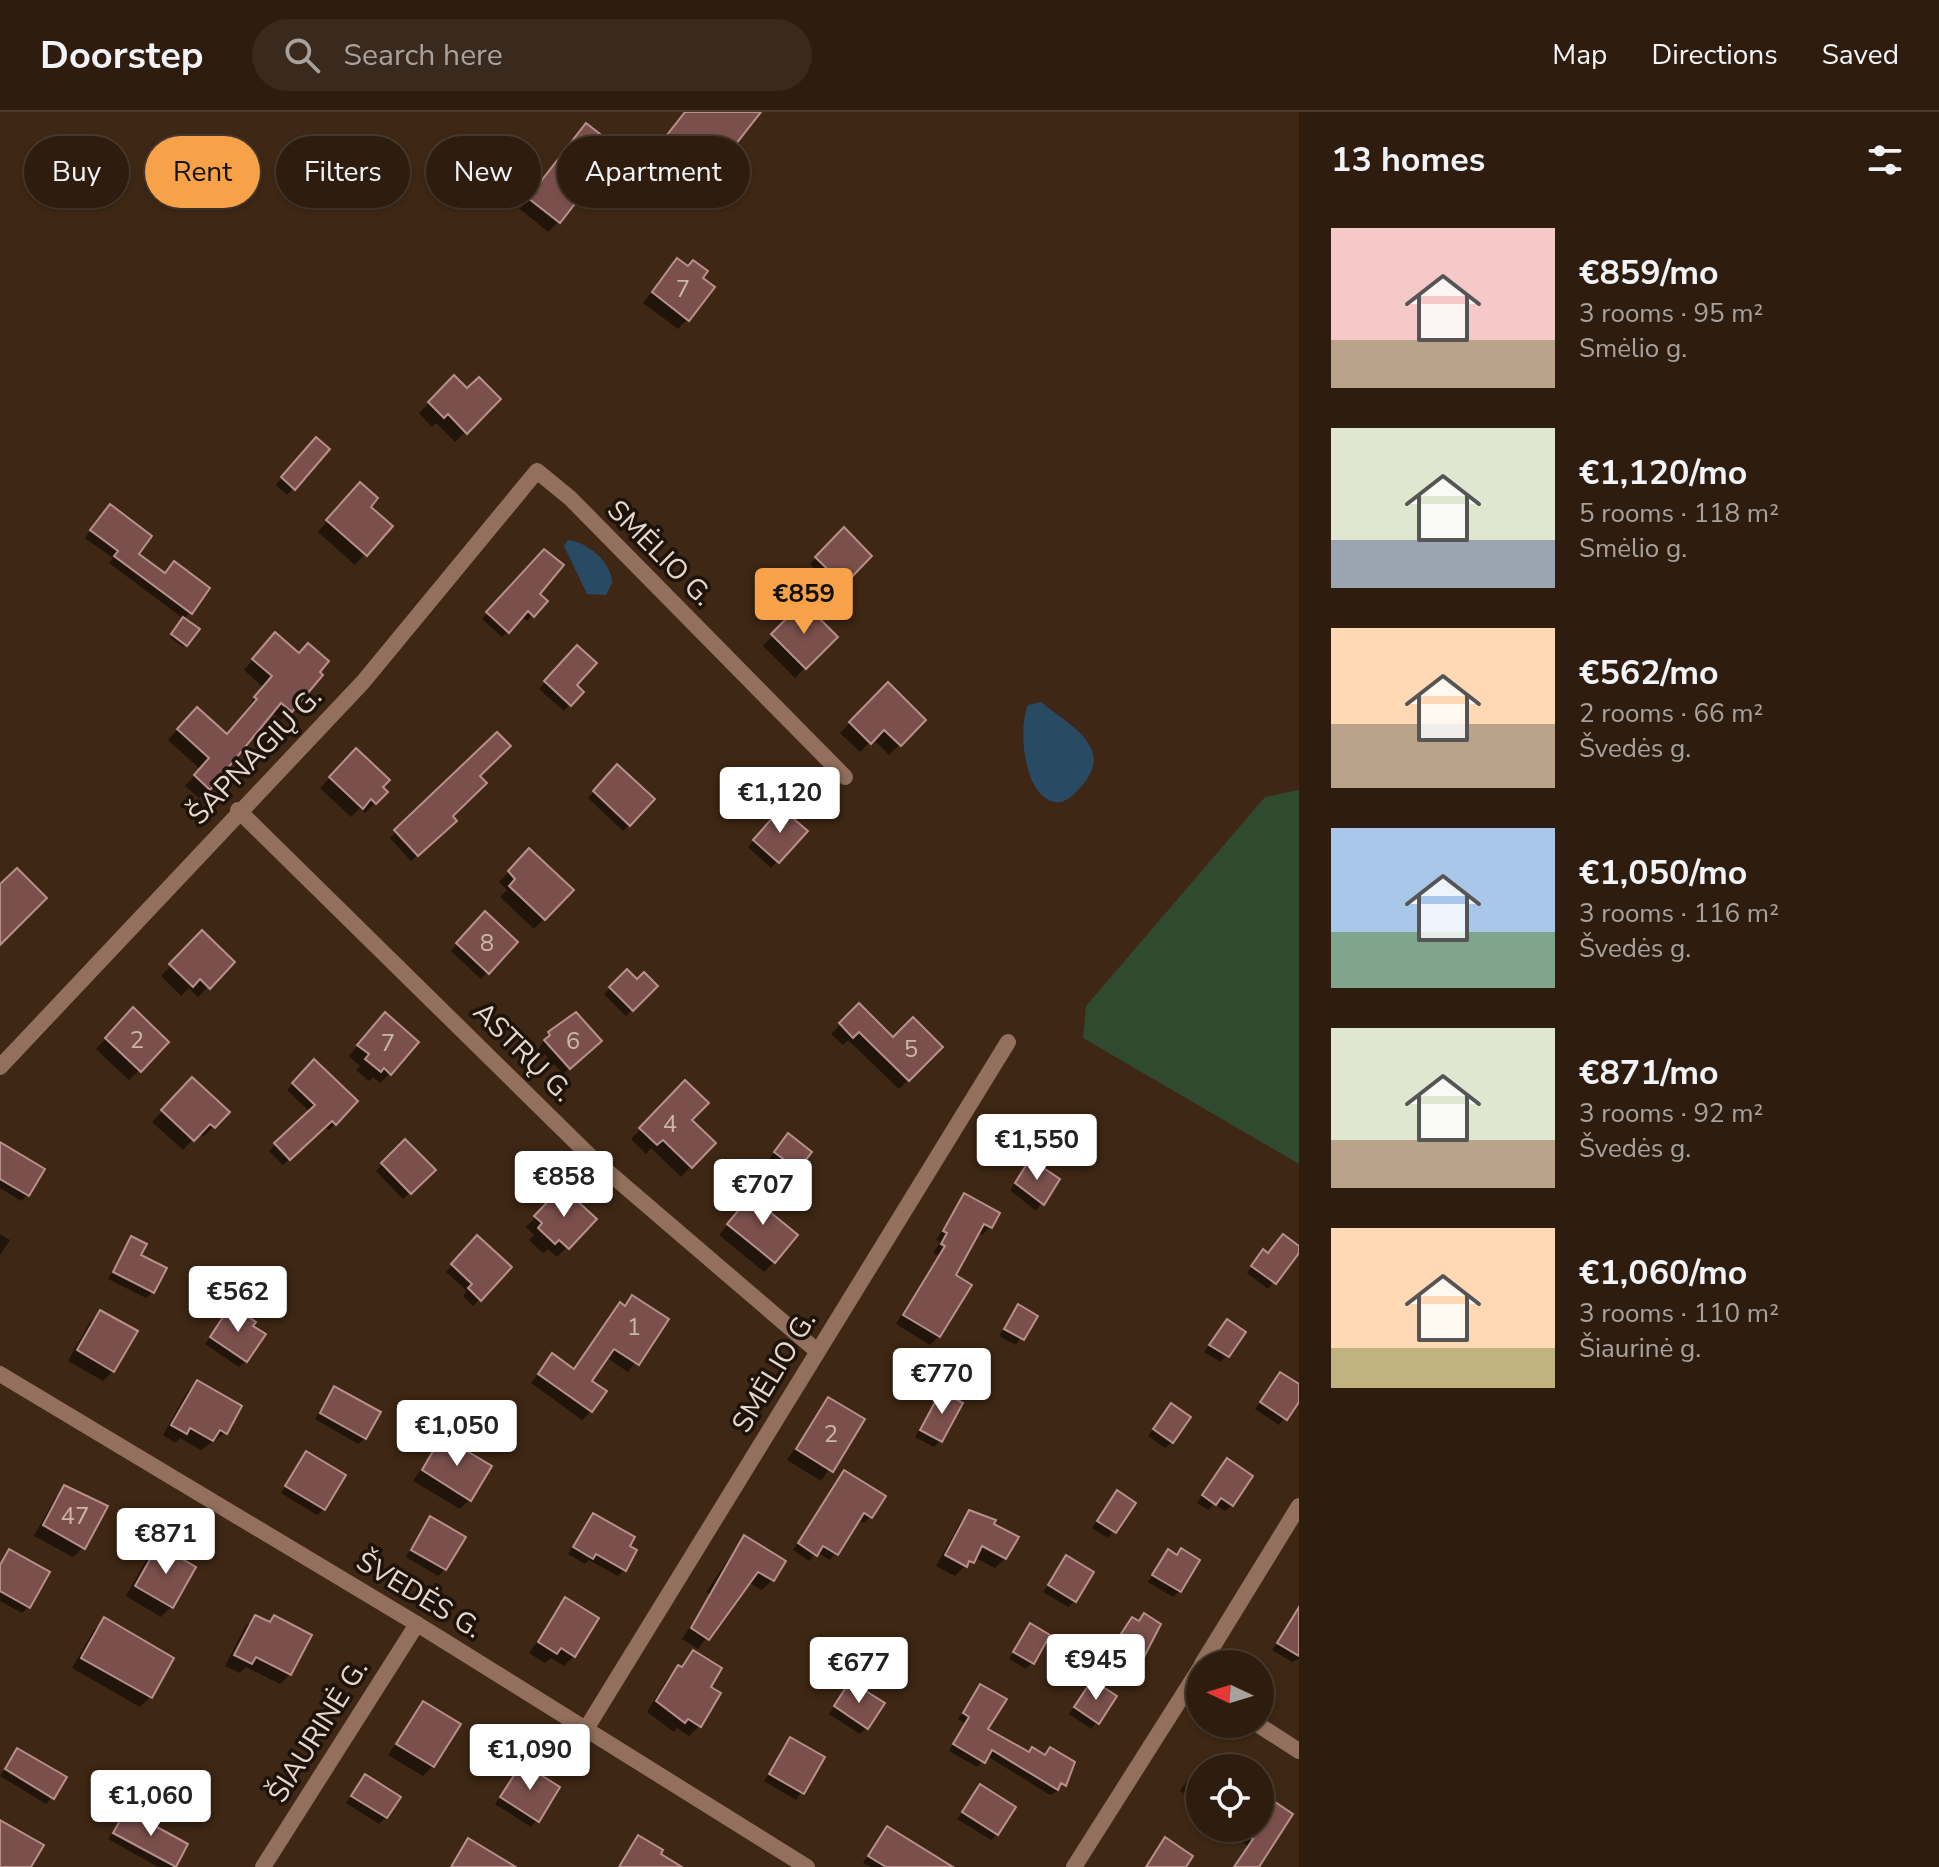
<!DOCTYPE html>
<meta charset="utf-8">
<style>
:root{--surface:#2e1d0f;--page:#3a2a1d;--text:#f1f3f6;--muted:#a7a29e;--line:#493b2f;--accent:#f7a149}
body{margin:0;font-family:"Nunito Sans",sans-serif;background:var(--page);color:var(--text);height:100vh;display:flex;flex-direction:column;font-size:30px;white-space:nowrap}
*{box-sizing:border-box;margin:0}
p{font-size:26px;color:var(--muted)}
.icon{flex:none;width:44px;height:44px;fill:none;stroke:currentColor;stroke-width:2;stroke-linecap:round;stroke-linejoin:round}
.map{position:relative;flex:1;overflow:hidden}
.panel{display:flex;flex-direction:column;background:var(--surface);width:640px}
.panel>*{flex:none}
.guide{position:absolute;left:24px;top:24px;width:760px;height:72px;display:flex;gap:16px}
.needle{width:52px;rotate:274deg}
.fabs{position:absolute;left:1186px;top:1538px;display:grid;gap:16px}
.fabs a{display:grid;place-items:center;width:88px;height:88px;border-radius:50%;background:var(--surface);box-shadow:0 2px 6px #0004,0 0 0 2px var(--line);font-size:40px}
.price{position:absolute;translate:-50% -68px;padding:0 18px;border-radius:8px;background:#fff;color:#222;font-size:26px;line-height:52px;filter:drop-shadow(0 2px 4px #0008)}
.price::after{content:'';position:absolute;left:50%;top:48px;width:24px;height:18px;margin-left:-12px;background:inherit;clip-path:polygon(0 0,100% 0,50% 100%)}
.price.current{background:var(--accent);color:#111}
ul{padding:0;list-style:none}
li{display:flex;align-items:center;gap:24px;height:200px;padding:0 32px}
li span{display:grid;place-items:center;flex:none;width:224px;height:160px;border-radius:0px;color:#555}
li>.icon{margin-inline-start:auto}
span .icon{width:96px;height:96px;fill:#fffc;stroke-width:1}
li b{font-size:34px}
h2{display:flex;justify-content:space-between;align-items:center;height:96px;padding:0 32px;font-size:34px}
.chip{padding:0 28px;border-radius:36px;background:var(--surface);box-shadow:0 2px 6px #0004,0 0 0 2px var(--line);font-size:28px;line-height:72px}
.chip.current{background:var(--accent);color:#111}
header{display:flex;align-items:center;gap:48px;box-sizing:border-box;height:112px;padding:0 40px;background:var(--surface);border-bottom:2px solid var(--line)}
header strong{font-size:38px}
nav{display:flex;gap:44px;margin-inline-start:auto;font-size:28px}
.search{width:560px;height:72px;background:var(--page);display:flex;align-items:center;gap:20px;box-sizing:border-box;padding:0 28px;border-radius:44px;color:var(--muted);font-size:30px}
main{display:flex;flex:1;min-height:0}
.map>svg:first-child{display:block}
.green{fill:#304a30}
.water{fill:#294a63}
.shadow{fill:#0007}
.building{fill:#7b504c;stroke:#b7908c;stroke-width:2}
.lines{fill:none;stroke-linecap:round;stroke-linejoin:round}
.street{stroke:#93705d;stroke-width:16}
.labels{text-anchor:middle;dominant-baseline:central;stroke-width:7;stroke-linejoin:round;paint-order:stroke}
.number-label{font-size:24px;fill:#ccb6ac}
.street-label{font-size:28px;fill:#e7d8cc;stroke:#1d130a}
</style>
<header>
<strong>Doorstep</strong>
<div class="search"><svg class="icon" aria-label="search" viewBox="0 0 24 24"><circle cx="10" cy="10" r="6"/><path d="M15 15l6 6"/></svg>Search here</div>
<nav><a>Map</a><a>Directions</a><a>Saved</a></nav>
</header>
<main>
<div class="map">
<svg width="1299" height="1755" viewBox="0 0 1299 1755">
<rect width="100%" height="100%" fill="#3e2714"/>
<!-- green -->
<polygon class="green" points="1299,678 1299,1052 1083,926 1086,894 1265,685"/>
<!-- water -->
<g class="water">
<path d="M568 428C587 430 612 450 612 471L606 483 587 482 564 434Z"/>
<path d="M1041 590C1073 616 1118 637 1078 678 1070 686 1063 693 1051 689 1023 678 1018 616 1028 593Z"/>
</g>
<!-- shadow -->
<g class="shadow">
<polygon points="685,0 759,0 688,87 644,52"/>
<polygon points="576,24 558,110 548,120 520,97"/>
<polygon points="677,149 688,207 678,217 643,191"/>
<polygon points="454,266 467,279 498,287 455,330 436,311 432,315 419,301"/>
<polygon points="309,334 294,376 287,383 276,373"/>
<polygon points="350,383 390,414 355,453 318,420"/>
<polygon points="104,401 136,442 190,500 184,507 109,451 113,446 85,426"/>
<polygon points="844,418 870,444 836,478 810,452"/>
<polygon points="544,439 537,482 545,490 527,509 522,504 502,525 482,507"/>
<polygon points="803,493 835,525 795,566 763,534"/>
<polygon points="181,510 186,533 183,535 170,525"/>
<polygon points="265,533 291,598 281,608 271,600 199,686 185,674 200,657 168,628 187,607 227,624 263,575 244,558"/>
<polygon points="577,535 574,574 581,580 564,599 539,577"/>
<polygon points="888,573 924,608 889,643 873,627 860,640 840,621"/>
<polygon points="497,622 478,664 450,705 454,709 411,749 390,726"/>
<polygon points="356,639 385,680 365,701 360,696 351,705 320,676"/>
<polygon points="617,655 652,688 623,719 588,686"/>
<polygon points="781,698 805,720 771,756 748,735"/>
<polygon points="529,739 571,778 534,817 500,785 507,778 499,770"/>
<polygon points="485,802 515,830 481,867 451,839"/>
<polygon points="202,821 232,850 198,885 189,876 181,884 161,864"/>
<polygon points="627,860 637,870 655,874 626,904 604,882"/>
<polygon points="859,894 893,928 940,935 899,977 848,928 843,933 831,922"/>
<polygon points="133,898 167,930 129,968 96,937"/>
<polygon points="375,913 390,961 380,971 373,965 369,969 356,958 360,954 349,944"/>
<polygon points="549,921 599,928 563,962 539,936"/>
<polygon points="314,950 356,990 329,1018 324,1014 283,1053 269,1039 310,1000 287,978"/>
<polygon points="193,967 227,1000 203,1025 199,1021 183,1038 152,1010"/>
<polygon points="685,971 689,1008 713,1031 681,1065 651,1036 646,1042 631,1027"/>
<polygon points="405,1030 433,1058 403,1087 376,1059"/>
<polygon points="782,1030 810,1040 790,1063 769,1047"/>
<polygon points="0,1032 28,1083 21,1089 0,1076"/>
<polygon points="1030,1050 1058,1067 1036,1099 1010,1078"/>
<polygon points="562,1078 594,1107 557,1145 548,1137 543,1141 529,1128 534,1123 526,1115"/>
<polygon points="964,1084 990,1115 982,1123 977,1121 953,1164 939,1224 930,1233 896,1212 938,1143 933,1141 940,1130 936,1128"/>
<polygon points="746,1090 767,1100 774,1150 764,1160 719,1123"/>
<polygon points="0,1122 10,1128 0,1143"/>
<polygon points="477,1126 509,1155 473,1194 463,1184 467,1179 446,1160"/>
<polygon points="131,1127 153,1180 146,1186 108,1167"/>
<polygon points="1299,1137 1268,1177 1247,1161 1257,1146"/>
<polygon points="633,1185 666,1208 628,1260 606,1245 590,1269 591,1299 582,1308 531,1271 553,1244 573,1258 612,1201"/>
<polygon points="1019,1195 1035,1205 1016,1233 999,1224"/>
<polygon points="231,1196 245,1249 239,1255 205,1232"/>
<polygon points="100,1200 113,1259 103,1269 68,1249 90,1210"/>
<polygon points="1227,1209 1243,1220 1221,1250 1204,1240"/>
<polygon points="1280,1263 1299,1275 1299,1287 1279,1313 1255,1297"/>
<polygon points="197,1270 225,1321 201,1338 180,1326 175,1331 163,1323 187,1280"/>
<polygon points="335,1277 365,1326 358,1332 315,1307"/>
<polygon points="941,1282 940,1329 934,1335 915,1325"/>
<polygon points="829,1287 862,1308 821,1369 787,1348"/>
<polygon points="1165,1300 1172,1330 1165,1336 1148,1324"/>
<polygon points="442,1326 470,1387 460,1397 413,1369"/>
<polygon points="307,1341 324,1397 317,1403 281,1381"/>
<polygon points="1221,1355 1232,1393 1225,1399 1214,1392 1208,1398 1197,1391"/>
<polygon points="844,1360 870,1405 864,1411 857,1407 830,1448 817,1440 809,1449 793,1438"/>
<polygon points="65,1376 83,1435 73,1445 34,1424 55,1386"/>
<polygon points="1111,1387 1133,1391 1108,1426 1092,1416"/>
<polygon points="970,1400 991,1412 1005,1446 995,1456 974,1445 955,1464 936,1454 960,1411"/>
<polygon points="593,1403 627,1435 624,1458 618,1464 589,1448 585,1452 568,1442"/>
<polygon points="431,1407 445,1457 438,1464 406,1445"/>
<polygon points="744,1425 772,1468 762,1478 748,1470 698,1537 682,1527 710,1483 706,1480"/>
<polygon points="158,1435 171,1495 161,1505 126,1484 148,1445"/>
<polygon points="9,1439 28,1495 22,1501 0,1489 0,1451"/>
<polygon points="1181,1439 1179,1479 1173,1485 1148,1470 1168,1440 1176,1444"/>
<polygon points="1066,1446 1075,1489 1068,1495 1043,1480"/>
<polygon points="566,1488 574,1544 564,1554 551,1546 545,1551 529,1541"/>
<polygon points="256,1505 268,1511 274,1505 290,1562 280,1572 246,1555 240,1561 225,1554 245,1515"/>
<polygon points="1294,1506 1299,1509 1299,1547 1292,1550 1272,1538"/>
<polygon points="104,1508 171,1547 150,1585 140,1595 72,1556 94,1518"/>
<polygon points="1030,1514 1032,1550 1026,1557 1009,1547"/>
<polygon points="1126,1514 1142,1544 1136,1550 1113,1535"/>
<polygon points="693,1540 708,1575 699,1614 689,1624 677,1616 674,1620 647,1600 668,1566"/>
<polygon points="1092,1570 1097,1610 1091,1617 1069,1602"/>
<polygon points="851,1571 866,1616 860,1622 829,1602"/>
<polygon points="980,1574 986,1618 1028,1642 1043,1644 1050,1638 1072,1651 1058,1679 1050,1683 987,1644 977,1655 949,1639 965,1611 958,1607"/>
<polygon points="423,1591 433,1654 423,1664 388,1643"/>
<polygon points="791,1628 823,1646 796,1688 764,1669"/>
<polygon points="18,1639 52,1685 46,1692 0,1664"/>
<polygon points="1201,1649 1214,1656 1200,1656 1200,1691 1180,1679"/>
<polygon points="522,1653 537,1708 531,1715 495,1692"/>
<polygon points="365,1665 386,1705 379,1712 346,1691"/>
<polygon points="980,1674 997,1722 991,1728 957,1707"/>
<polygon points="1264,1686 1256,1755 1234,1755 1249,1735 1233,1724 1238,1716 1260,1716 1260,1690"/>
<polygon points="126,1700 174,1754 173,1755 158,1755 108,1727"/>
<polygon points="887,1716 949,1755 871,1755 863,1751"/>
</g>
<!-- building -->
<g class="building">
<polygon points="685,0 761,0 703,74 656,37"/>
<polygon points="586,11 618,36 560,111 528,86"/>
<polygon points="677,146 688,154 693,148 708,159 703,166 715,175 689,209 652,180"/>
<polygon points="454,263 467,276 479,265 501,287 467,322 448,302 444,306 428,290"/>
<polygon points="316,325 330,337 295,378 281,365"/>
<polygon points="360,370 378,386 371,395 393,414 367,444 326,408"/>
<polygon points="110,392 152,424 139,442 165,461 174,449 210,476 192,502 114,444 118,439 90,418"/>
<polygon points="844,415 872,444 844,473 815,445"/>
<polygon points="544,437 564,453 540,482 548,489 534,505 528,499 509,521 486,500"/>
<polygon points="803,490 838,525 806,557 771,522"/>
<polygon points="183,505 200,517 187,534 171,522"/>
<polygon points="275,520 299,541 308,531 329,549 320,560 323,563 292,600 281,591 210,678 194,663 209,646 177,617 197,595 227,622 257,587 254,585 272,564 252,547"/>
<polygon points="577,533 597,551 577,573 584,580 571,594 544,569"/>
<polygon points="888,570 926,608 901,634 884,618 871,632 849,610"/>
<polygon points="497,620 511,634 480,664 487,671 453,704 457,709 418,744 394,718"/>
<polygon points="356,636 390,668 383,675 388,680 376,692 371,687 363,697 329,665"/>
<polygon points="617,652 655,687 630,714 593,679"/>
<polygon points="781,696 808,719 779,751 753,728"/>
<polygon points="529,736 574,778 545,808 509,774 515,767 508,759"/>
<polygon points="17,756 47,786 0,833 0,772"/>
<polygon points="485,799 518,830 489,862 456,831"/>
<polygon points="202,818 235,850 210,877 200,867 193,875 169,852"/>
<polygon points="627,857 637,867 644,860 658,874 633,899 609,875"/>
<polygon points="859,891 893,925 913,905 943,935 909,969 859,920 853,926 839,911"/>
<polygon points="133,895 169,930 141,960 105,926"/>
<polygon points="385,900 419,930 391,963 384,956 381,960 365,947 369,942 357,933"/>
<polygon points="576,900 602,929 570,957 544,928 550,923 548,920"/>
<polygon points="314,947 358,989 336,1013 332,1009 290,1048 274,1031 315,993 292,971"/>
<polygon points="192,965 230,1000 215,1016 210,1012 194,1029 161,998"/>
<polygon points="685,968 709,991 692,1008 716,1031 692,1056 663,1028 657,1033 639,1016"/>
<polygon points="788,1021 812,1040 798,1058 774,1040"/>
<polygon points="405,1027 436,1058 411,1082 381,1051"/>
<polygon points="0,1030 45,1057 29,1084 0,1067"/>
<polygon points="1030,1047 1060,1067 1044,1093 1015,1071"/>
<polygon points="562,1075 597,1107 569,1137 559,1128 555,1132 538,1116 542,1111 534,1104"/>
<polygon points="756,1077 776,1093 770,1100 798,1123 775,1151 727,1112"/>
<polygon points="964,1081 1000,1101 992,1116 984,1112 956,1163 972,1173 940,1225 903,1203 945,1134 941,1132 947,1121 943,1119"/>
<polygon points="1283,1122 1299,1134 1299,1141 1276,1172 1251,1154 1263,1137 1268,1141"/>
<polygon points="477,1123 512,1155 481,1189 468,1176 472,1172 451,1152"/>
<polygon points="131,1124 147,1132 141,1143 167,1156 154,1181 113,1160"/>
<polygon points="632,1183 669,1207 639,1253 614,1237 592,1269 607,1279 592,1300 538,1262 552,1241 574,1257 620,1190 625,1194"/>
<polygon points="1018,1192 1038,1204 1024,1228 1004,1217"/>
<polygon points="231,1193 256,1210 253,1214 266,1222 247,1250 210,1225"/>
<polygon points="100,1198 138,1219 114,1260 77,1238"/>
<polygon points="1227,1207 1246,1220 1229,1245 1209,1233"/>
<polygon points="1280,1260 1299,1272 1299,1290 1287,1308 1260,1290"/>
<polygon points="197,1268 242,1294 227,1322 220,1318 213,1329 190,1316 187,1322 171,1313"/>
<polygon points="334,1274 381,1300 366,1327 320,1301"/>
<polygon points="941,1279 963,1291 942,1330 920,1318"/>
<polygon points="828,1285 865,1307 833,1360 796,1337"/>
<polygon points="1171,1291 1191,1305 1173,1331 1153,1317"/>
<polygon points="442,1324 492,1354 471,1389 422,1358"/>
<polygon points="306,1339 346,1363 325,1398 285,1374"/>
<polygon points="1227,1346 1253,1364 1233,1394 1221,1386 1216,1393 1202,1383"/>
<polygon points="844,1358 886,1384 872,1406 864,1401 838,1443 823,1434 817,1444 798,1431"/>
<polygon points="64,1373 108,1394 85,1437 43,1413"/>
<polygon points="1117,1378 1136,1391 1116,1421 1097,1409"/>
<polygon points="969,1398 996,1408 994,1412 1019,1425 1006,1447 982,1434 974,1451 969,1449 967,1455 945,1443"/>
<polygon points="593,1401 635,1425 630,1434 637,1438 626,1459 596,1442 593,1447 573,1435"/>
<polygon points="430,1404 466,1425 446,1458 411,1438"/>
<polygon points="744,1423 786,1449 774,1469 758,1460 709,1528 691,1516"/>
<polygon points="158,1433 196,1455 173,1496 135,1474"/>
<polygon points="1181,1436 1200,1448 1181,1480 1152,1463 1168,1437 1177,1443"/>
<polygon points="9,1437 50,1460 30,1496 0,1479 0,1453"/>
<polygon points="1066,1443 1094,1460 1076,1490 1048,1473"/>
<polygon points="565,1485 599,1506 575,1545 561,1536 557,1542 538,1530"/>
<polygon points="1299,1495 1299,1544 1277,1531"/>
<polygon points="1144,1501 1161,1512 1144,1545 1117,1528 1132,1505 1139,1509"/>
<polygon points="255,1503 270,1510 274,1503 312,1523 291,1563 256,1545 252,1552 234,1543"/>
<polygon points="104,1505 174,1546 152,1586 81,1546"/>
<polygon points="1030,1511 1050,1523 1034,1552 1013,1540"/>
<polygon points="693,1538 722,1556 711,1575 721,1581 701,1615 688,1607 685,1611 656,1589 678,1553 682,1555"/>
<polygon points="1092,1568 1117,1584 1099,1612 1074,1595"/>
<polygon points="850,1569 885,1591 868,1617 834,1594"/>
<polygon points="980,1572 1007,1587 988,1617 1029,1640 1032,1635 1045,1643 1050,1635 1075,1650 1066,1674 1061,1671 1058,1678 992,1638 985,1651 953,1632 969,1605 963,1601"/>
<polygon points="423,1589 461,1612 434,1655 396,1632"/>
<polygon points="790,1625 825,1645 804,1682 769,1662"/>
<polygon points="17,1636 67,1665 54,1687 5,1657"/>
<polygon points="522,1651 560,1675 539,1710 500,1685"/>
<polygon points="365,1662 401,1685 387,1706 351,1684"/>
<polygon points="980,1672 1016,1695 998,1723 962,1700"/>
<polygon points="1260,1680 1293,1702 1259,1755 1234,1755 1253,1727 1236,1716 1260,1716"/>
<polygon points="126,1698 188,1732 176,1755 113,1721"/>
<polygon points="0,1708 44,1733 31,1755 0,1755"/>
<polygon points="887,1714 953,1755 886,1755 868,1744"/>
<polygon points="638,1723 663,1738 661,1742 682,1755 619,1755"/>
<polygon points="1165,1725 1193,1744 1186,1755 1146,1755"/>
<polygon points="468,1726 516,1755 451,1755"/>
</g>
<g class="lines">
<!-- street -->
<g class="street">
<polyline points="238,698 593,1047 817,1239"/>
<polyline points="0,955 363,570 537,359 570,386 845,665"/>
<polyline points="0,1262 417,1512 807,1755"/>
<polyline points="1202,1552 1299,1394"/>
<polyline points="1257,1612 1299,1639"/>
<polyline points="586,1617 1008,930"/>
<polyline points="263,1755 417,1512"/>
<polyline points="1074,1755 1200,1556"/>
</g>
</g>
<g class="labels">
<!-- number labels -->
<g class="number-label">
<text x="683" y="177">7</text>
<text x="487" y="831">8</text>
<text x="137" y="928">2</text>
<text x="573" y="929">6</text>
<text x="388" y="931">7</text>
<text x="911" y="937">5</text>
<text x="670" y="1012">4</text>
<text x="634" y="1215">1</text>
<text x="831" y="1322">2</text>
<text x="75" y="1404">47</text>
</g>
<!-- street labels -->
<g class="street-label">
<text transform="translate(660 441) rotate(45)">SMĖLIO G.</text>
<text transform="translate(255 644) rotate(-46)">ŠAPNAGIŲ G.</text>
<text transform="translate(523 940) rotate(45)">ASTRŲ G.</text>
<text transform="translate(774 1260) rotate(-59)">SMĖLIO G.</text>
<text transform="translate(419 1483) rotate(31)">ŠVEDĖS G.</text>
<text transform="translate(318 1619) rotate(-58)">ŠIAURINĖ G.</text>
</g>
</g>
</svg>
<div class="fabs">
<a><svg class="needle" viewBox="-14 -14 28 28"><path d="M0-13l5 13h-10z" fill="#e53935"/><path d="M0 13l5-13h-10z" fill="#a7a29e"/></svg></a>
<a><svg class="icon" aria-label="locate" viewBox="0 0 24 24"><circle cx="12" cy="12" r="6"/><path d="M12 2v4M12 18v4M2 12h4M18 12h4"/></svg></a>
</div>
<b class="price current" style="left:804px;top:524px">€859</b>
<b class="price" style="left:780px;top:723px">€1,120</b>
<b class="price" style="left:1037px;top:1070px">€1,550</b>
<b class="price" style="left:564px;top:1107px">€858</b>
<b class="price" style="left:763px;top:1115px">€707</b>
<b class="price" style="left:238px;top:1222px">€562</b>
<b class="price" style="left:942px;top:1304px">€770</b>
<b class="price" style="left:457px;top:1356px">€1,050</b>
<b class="price" style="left:166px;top:1464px">€871</b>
<b class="price" style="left:1096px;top:1590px">€945</b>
<b class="price" style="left:859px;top:1593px">€677</b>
<b class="price" style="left:530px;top:1680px">€1,090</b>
<b class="price" style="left:151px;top:1726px">€1,060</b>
<div class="guide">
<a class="chip">Buy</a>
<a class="chip current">Rent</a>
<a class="chip">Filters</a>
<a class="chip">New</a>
<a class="chip">Apartment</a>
</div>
</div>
<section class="panel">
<h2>13 homes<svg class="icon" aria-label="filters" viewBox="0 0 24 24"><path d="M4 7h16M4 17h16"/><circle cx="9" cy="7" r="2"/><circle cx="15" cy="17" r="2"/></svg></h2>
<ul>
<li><span style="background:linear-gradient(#f6c9c9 70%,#b9a48a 0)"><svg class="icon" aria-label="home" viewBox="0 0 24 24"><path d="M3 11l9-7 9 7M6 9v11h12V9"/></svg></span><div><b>€859/mo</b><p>3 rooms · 95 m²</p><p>Smėlio g.</p></div></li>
<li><span style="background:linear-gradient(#dfe7d0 70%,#9aa5b1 0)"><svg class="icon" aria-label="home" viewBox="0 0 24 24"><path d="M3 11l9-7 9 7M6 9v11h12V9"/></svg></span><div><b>€1,120/mo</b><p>5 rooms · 118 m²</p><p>Smėlio g.</p></div></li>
<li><span style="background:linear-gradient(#ffd9b3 60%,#b9a48a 0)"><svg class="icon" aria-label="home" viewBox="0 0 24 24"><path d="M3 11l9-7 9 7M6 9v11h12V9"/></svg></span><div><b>€562/mo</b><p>2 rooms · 66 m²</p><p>Švedės g.</p></div></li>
<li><span style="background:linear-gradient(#a9c7e8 65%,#7fa58c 0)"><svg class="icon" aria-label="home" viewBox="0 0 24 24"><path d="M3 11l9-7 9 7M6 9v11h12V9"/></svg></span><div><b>€1,050/mo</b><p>3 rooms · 116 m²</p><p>Švedės g.</p></div></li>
<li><span style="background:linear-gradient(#dfe7d0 70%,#b9a48a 0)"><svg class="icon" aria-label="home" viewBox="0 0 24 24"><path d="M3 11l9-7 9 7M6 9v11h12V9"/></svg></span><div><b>€871/mo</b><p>3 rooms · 92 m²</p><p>Švedės g.</p></div></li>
<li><span style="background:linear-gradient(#ffd9b3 75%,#c2b280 0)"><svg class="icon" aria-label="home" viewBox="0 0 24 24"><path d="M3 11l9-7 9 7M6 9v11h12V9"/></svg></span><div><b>€1,060/mo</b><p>3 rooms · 110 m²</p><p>Šiaurinė g.</p></div></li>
</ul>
</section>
</main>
